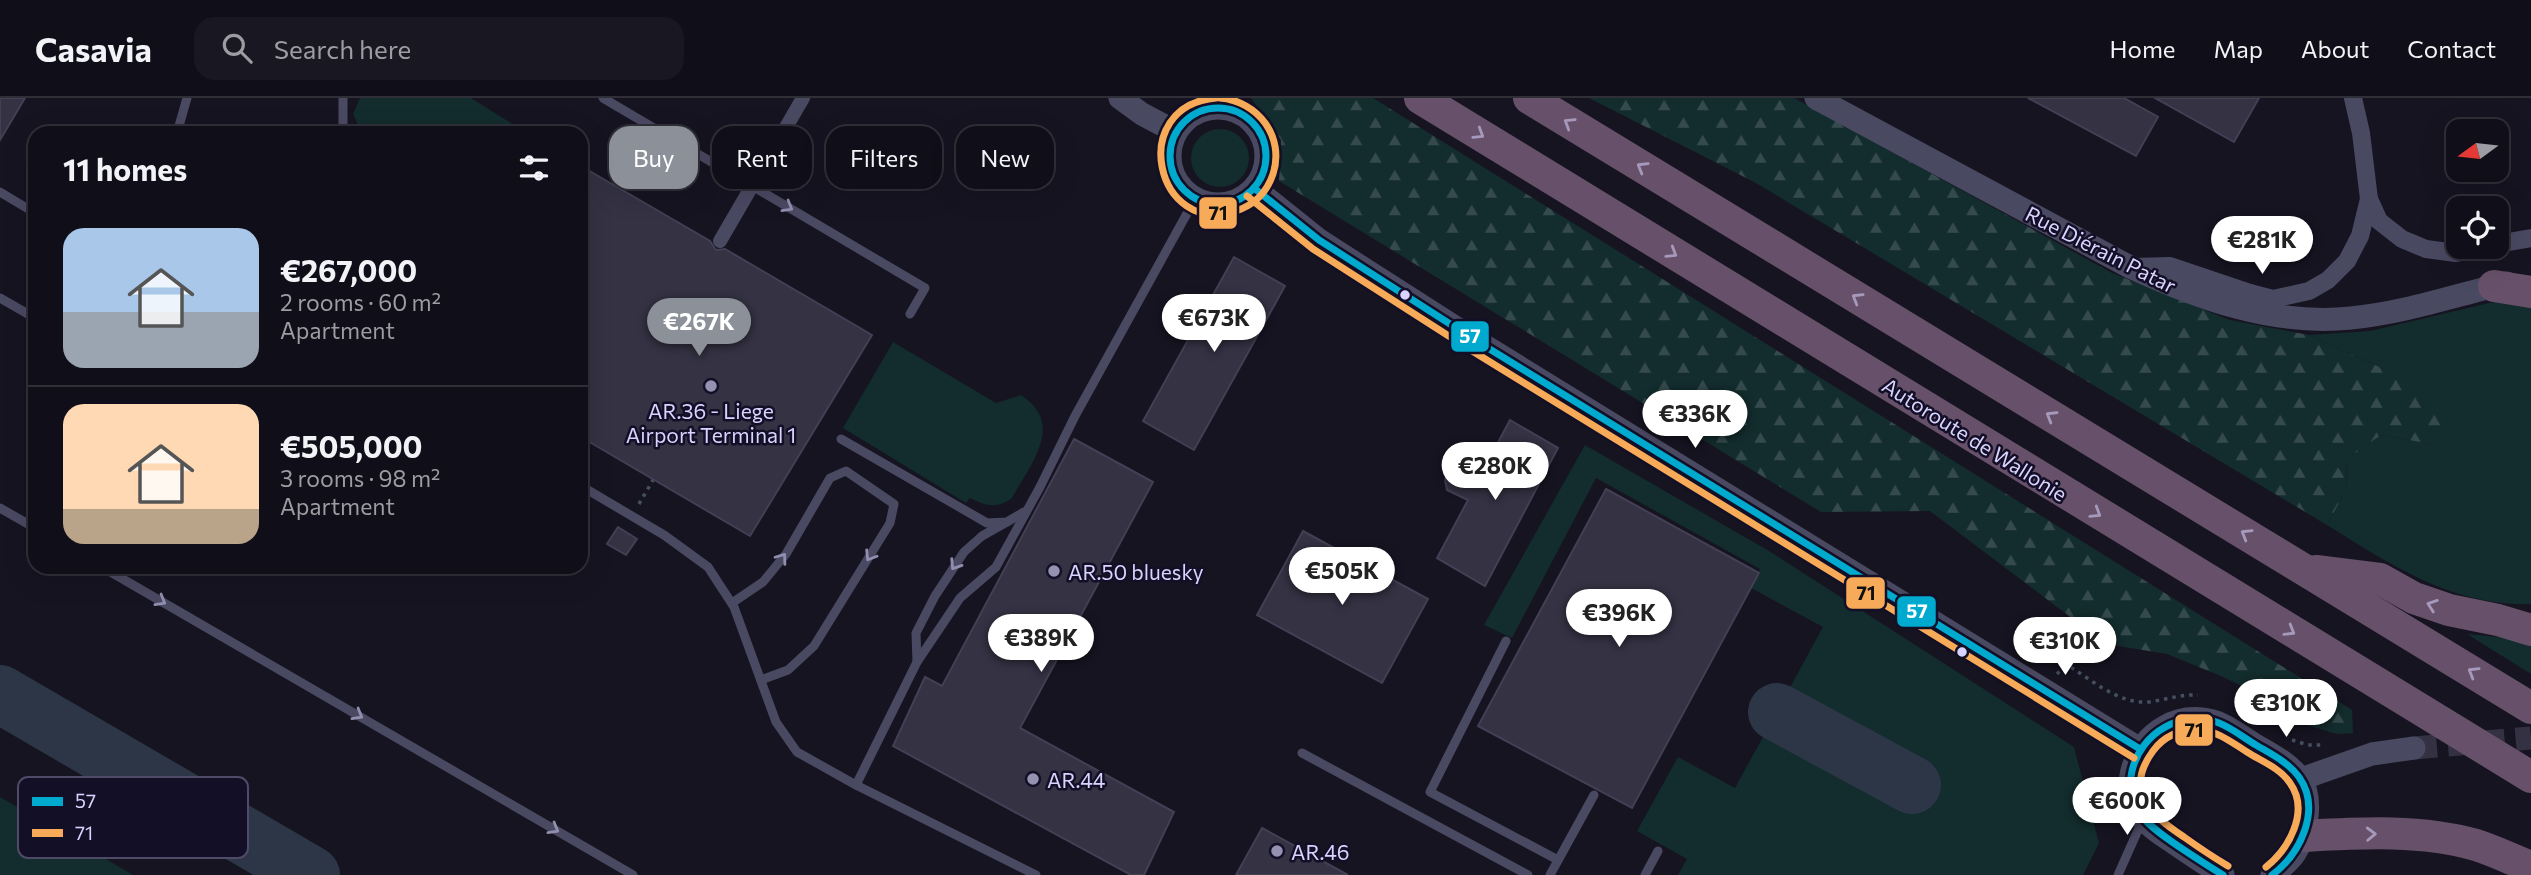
<!DOCTYPE html>
<meta charset="utf-8">
<style>
:root{--surface:#100f19;--page:#191822;--text:#f1f3f6;--muted:#9c9ca2;--line:#302f38;--accent:#8c9099}
body{margin:0;font-family:Commissioner,sans-serif;background:var(--page);color:var(--text);height:100vh;display:flex;flex-direction:column;font-size:26px;white-space:nowrap}
*{box-sizing:border-box;margin:0}
p{font-size:23px;color:var(--muted)}
.icon{flex:none;width:38px;height:38px;fill:none;stroke:currentColor;stroke-width:2;stroke-linecap:round;stroke-linejoin:round}
.map{position:relative;flex:1;overflow:hidden}
.details{position:absolute;left:28px;top:28px;width:560px;height:448px;display:flex;flex-direction:column;background:var(--surface);border-radius:21px;box-shadow:0 7px 28px #0002,0 0 0 2px var(--line)}
.details>*{flex:none}
.banner{position:absolute;left:609px;top:28px;width:665px;height:63px;display:flex;gap:14px}
.needle{width:46px;rotate:255deg}
.controls{position:absolute;left:2446px;top:21px;display:grid;gap:14px}
.controls a{display:grid;place-items:center;width:63px;height:63px;border-radius:14px;background:var(--surface);box-shadow:0 7px 28px #0002,0 0 0 2px var(--line);font-size:35px}
.price{position:absolute;translate:-50% -60px;padding:0 16px;border-radius:24px;background:#fff;color:#222;font-size:23px;line-height:46px;filter:drop-shadow(0 2px 4px #0008)}
.price::after{content:'';position:absolute;left:50%;top:42px;width:21px;height:16px;margin-left:-10px;background:inherit;clip-path:polygon(0 0,100% 0,50% 100%)}
.price.current{background:var(--accent);color:#fff}
ul{padding:0;list-style:none}
li{display:flex;align-items:center;gap:21px;height:175px;padding:0 35px}
li+li{border-top:2px solid var(--line)}
li span{display:grid;place-items:center;flex:none;width:196px;height:140px;border-radius:21px;color:#555}
li>.icon{margin-inline-start:auto}
span .icon{width:84px;height:84px;fill:#fffc;stroke-width:1}
li b{font-size:30px}
h2{display:flex;justify-content:space-between;align-items:center;height:84px;padding:0 35px;font-size:30px}
.chip{padding:0 24px;border-radius:21px;background:var(--surface);box-shadow:0 7px 28px #0002,0 0 0 2px var(--line);font-size:24px;line-height:63px}
.chip.current{background:var(--accent);color:#fff}
header{display:flex;align-items:center;gap:42px;box-sizing:border-box;height:98px;padding:0 35px;background:var(--surface);border-bottom:2px solid var(--line)}
header strong{font-size:33px}
nav{display:flex;gap:38px;margin-inline-start:auto;font-size:24px}
.search{width:490px;height:63px;background:var(--page);display:flex;align-items:center;gap:18px;box-sizing:border-box;padding:0 24px;border-radius:21px;color:var(--muted);font-size:26px}
.map>svg:first-child{display:block}
.green{fill:#132c2d}
.forest{fill:url(#forest-firs)}
.lines{fill:none;stroke-linecap:round;stroke-linejoin:round}
.taxiway{stroke:#2c3646;stroke-width:58}
.building{fill:#343243;stroke:#433f54;stroke-width:2}
.tertiary-tunnel{stroke:#333142;stroke-width:23;stroke-dasharray:23 11;stroke-linecap:butt}
.path{stroke:#44505f;stroke-width:3.5;stroke-dasharray:3.5 5;stroke-linecap:butt}
.service{stroke:#4a4962;stroke-width:9}
.pedestrian{stroke:#4a4962;stroke-width:14}
.minor{stroke:#4a4962;stroke-width:18}
.tertiary{stroke:#4a4962;stroke-width:23}
.motorway{stroke:#67516a;stroke-width:32}
.bus-1-casing{stroke:#130f26;stroke-width:12}
.bus-2-casing{stroke:#130f26;stroke-width:12}
.bus-1{stroke:#00a9ce;stroke-width:7}
.bus-2{stroke:#f7ab59;stroke-width:7}
.oneway{stroke:#a699bc}
.oneway2{stroke:#928eb0}
.bus-dot{fill:#d9d4ff;stroke:#130f26;stroke-width:2.5}
.poi-dot{fill:#9591b1;stroke:#130f26;stroke-width:2.5}
.labels{text-anchor:middle;dominant-baseline:central;stroke-width:5;stroke-linejoin:round;paint-order:stroke}
.street-label{font-size:21px;fill:#d9d4ff;stroke:#130f26}
.poi-label{font-size:21px;fill:#d9d4ff;stroke:#130f26;text-anchor:start}
.key{fill:#130f26;stroke:#4e4a67;stroke-width:2}
.key-label{font-size:19px;fill:#d9d4ff}
.line-badge{stroke:#130f26;stroke-width:2.5}
.badge-label{font-size:19px;text-anchor:middle;font-weight:bold;fill:#fff}
.pale-badge-label{font-size:19px;text-anchor:middle;font-weight:bold;fill:#111}
</style>
<header>
<strong>Casavia</strong>
<div class="search"><svg class="icon" aria-label="search" viewBox="0 0 24 24"><circle cx="10" cy="10" r="6"/><path d="M15 15l6 6"/></svg>Search here</div>
<nav><a>Home</a><a>Map</a><a>About</a><a>Contact</a></nav>
</header>
<div class="map">
<svg width="2531" height="777" viewBox="0 0 2531 777">
<defs>
<pattern id="forest-firs" width="22" height="20" patternUnits="userSpaceOnUse" patternTransform="scale(1.75)"><rect width="22" height="20" fill="#132c2d"/><path d="M5 1l3.5 6h-7zM16 11l3.5 6h-7z" fill="#354a4c"/></pattern>
</defs>
<rect width="100%" height="100%" fill="#161421"/>
<!-- green -->
<g class="green">
<polygon points="360,0 471,0 527,35 362,35 353,16"/>
<circle cx="1220" cy="60" r="29"/>
<path d="M2512 202 2531 204V506C2454 509 2389 466 2327 427L2346 392 2347 361 2381 337 2436 347 2384 271 2309 237 2370 233 2489 205Z"/>
<path d="M893 244 996 305 1021 297C1066 326 1030 367 1012 400 997 411 986 408 970 400L966 405 843 330Z"/>
<polygon points="1585,347 1769,453 2074,649 2099,745 2083,777 1678,777 1687,761 1637,733 1678,659 1735,690 1823,529 1751,490 1760,471 1596,380 1512,540 1484,527"/>
<polygon points="2467,536 2531,542 2531,576"/>
<polygon points="0,699 133,777 0,777"/>
</g>
<!-- forest -->
<g class="forest">
<polygon points="1251,0 1373,0 2352,612 2353,635 2337,636 2303,626 2263,598 2221,578 2167,556 2106,546 1930,413 1821,414 1279,83 1281,42"/>
<polygon points="1589,0 1794,0 2112,175 2230,222 2309,237 2384,271 2454,315 2452,333 2436,347 2381,337 2347,361 2346,392 2327,427 1756,85"/>
</g>
<g class="lines">
<!-- taxiway -->
<g class="taxiway">
<polyline points="0,596 311,777"/>
<polyline points="1777,614 1912,687"/>
</g>
</g>
<!-- building -->
<g class="building">
<polygon points="0,0 25,0 0,42"/>
<polygon points="2028,0 2124,0 2158,19 2136,58"/>
<polygon points="2155,0 2259,0 2234,44"/>
<polygon points="581,68 710,143 716,152 725,151 872,237 750,438 581,339"/>
<polygon points="1234,159 1285,188 1194,352 1143,323"/>
<polygon points="1510,322 1558,350 1485,488 1437,460 1468,402 1447,392 1445,382 1448,375 1459,370 1478,382"/>
<polygon points="1074,341 1153,384 1020,630 1174,714 1144,777 1131,777 893,648 925,579 942,588"/>
<polygon points="1606,391 1759,475 1632,710 1478,628"/>
<polygon points="618,429 637,441 626,457 607,446"/>
<polygon points="1303,433 1428,501 1382,585 1257,517"/>
<polygon points="1262,730 1348,777 1236,777"/>
</g>
<g class="lines">
<!-- tertiary-tunnel -->
<polyline class="tertiary-tunnel" points="2414,650 2531,640"/>
<!-- path -->
<g class="path">
<polyline points="639,406 653,382"/>
<path d="M2057 576 2064 569 2072 570C2094 584 2120 606 2148 604 2165 602 2181 596 2198 597"/>
<polyline points="2292,642 2308,647 2325,647"/>
</g>
<!-- service -->
<g class="service">
<polyline points="343,0 343,26 347,35"/>
<polyline points="603,0 925,190 910,216"/>
<polyline points="177,35 187,0"/>
<polyline points="0,94 35,115"/>
<polyline points="0,200 35,220"/>
<polyline points="841,341 987,425 1007,424 1024,414"/>
<polyline points="581,388 664,437 708,469 734,509 776,624 797,654 856,687 1036,777"/>
<polyline points="0,410 35,430"/>
<polyline points="102,469 633,777"/>
<polyline points="732,505 763,484 786,456 830,380 846,373 894,406 890,425 814,548 788,572 761,582"/>
<polyline points="1506,543 1430,694 1558,762"/>
<polyline points="917,564 916,535 935,498 964,454 982,438 1005,425"/>
<polyline points="1302,655 1528,777"/>
<polyline points="856,687 917,564 960,500 996,469 1040,389 1075,318 1195,101"/>
<polyline points="1550,777 1594,697"/>
<polyline points="1645,777 1658,753"/>
<polyline points="2118,777 2142,723"/>
</g>
<!-- pedestrian -->
<polyline class="pedestrian" points="720,143 803,0"/>
<!-- minor -->
<g class="minor">
<polyline points="2353,0 2361,35 2369,101 2379,123 2402,141 2426,151 2456,155 2483,149"/>
<polyline points="2497,146 2531,140"/>
<polyline points="2133,169 2170,168 2250,195 2273,201 2309,193 2328,182 2347,163 2360,138 2369,101"/>
</g>
<!-- tertiary -->
<g class="tertiary">
<polyline points="1120,0 1142,16 1176,34"/>
<path d="M1816 0 2130 169C2200 201 2273 228 2351 220 2404 215 2456 197 2507 185"/>
<circle cx="1218" cy="58" r="48"/>
<polyline points="1254,90 1319,142 1475,242 2140,651"/>
<polyline points="2301,681 2372,656 2414,650"/>
<path d="M2223 777C2206 767 2190 756 2174 745 2145 726 2121 709 2133 669 2144 634 2178 612 2216 624 2228 628 2241 638 2252 645 2268 655 2288 664 2299 679 2314 698 2307 737 2295 755 2289 764 2280 771 2272 777"/>
</g>
<!-- motorway -->
<g class="motorway">
<polyline points="1420,0 2531,679"/>
<polyline points="1529,0 2531,610"/>
<polyline points="2494,188 2531,194"/>
<polyline points="2316,473 2380,481 2414,500 2449,512 2498,522 2531,532"/>
<path d="M2303 738C2359 735 2420 731 2476 747 2495 753 2513 762 2531 769"/>
</g>
<defs>
<g id="bus-1">
<circle cx="1218" cy="58" r="48"/>
<polyline points="1254,90 1319,142 1475,242 2140,651"/>
<path d="M2223 777C2208 768 2193 758 2178 748 2150 729 2123 710 2132 673 2141 634 2182 611 2219 625 2232 630 2244 640 2256 647 2271 656 2288 664 2299 679 2322 712 2300 756 2272 777"/>
</g>
<g id="bus-2">
<path d="M1216 0C1126 8 1156 140 1236 113 1254 107 1267 94 1273 76 1285 39 1258 3 1220 0"/>
<polyline points="1247,98 1313,151 1469,251 2134,660"/>
<path d="M2228 768C2213 759 2198 749 2184 739 2151 717 2123 694 2153 653 2163 639 2181 630 2199 632 2218 633 2231 644 2247 654 2261 663 2280 670 2290 685 2310 713 2289 751 2266 769"/>
</g>
</defs>
<!-- bus-1 casing -->
<use href="#bus-1" class="bus-1-casing"/>
<!-- bus-2 casing -->
<use href="#bus-2" class="bus-2-casing"/>
<!-- bus-1 -->
<use href="#bus-1" class="bus-1"/>
<!-- bus-2 -->
<use href="#bus-2" class="bus-2"/>
</g>
<!-- one-way arrows -->
<defs><path id="oneway-chevron" d="M-2-3.5L2.5 0L-2 3.5" fill="none" stroke-width="1.6" stroke-linecap="round" stroke-linejoin="round" transform="scale(1.75)"/></defs>
<g class="oneway">
<use href="#oneway-chevron" transform="translate(1569 25) rotate(-148)"/>
<use href="#oneway-chevron" transform="translate(1479 36) rotate(32)"/>
<use href="#oneway-chevron" transform="translate(1642 69) rotate(-149)"/>
<use href="#oneway-chevron" transform="translate(1672 155) rotate(32)"/>
<use href="#oneway-chevron" transform="translate(1857 200) rotate(-149)"/>
<use href="#oneway-chevron" transform="translate(2051 318) rotate(-149)"/>
<use href="#oneway-chevron" transform="translate(2096 415) rotate(32)"/>
<use href="#oneway-chevron" transform="translate(2246 436) rotate(-149)"/>
<use href="#oneway-chevron" transform="translate(2432 507) rotate(-161)"/>
<use href="#oneway-chevron" transform="translate(2290 533) rotate(31)"/>
<use href="#oneway-chevron" transform="translate(2473 574) rotate(-149)"/>
<use href="#oneway-chevron" transform="translate(2371 736) rotate(-2)"/>
</g>
<g class="oneway2">
<use href="#oneway-chevron" transform="translate(788 109) rotate(30)"/>
<use href="#oneway-chevron" transform="translate(870 458) rotate(122)"/>
<use href="#oneway-chevron" transform="translate(782 460) rotate(-54)"/>
<use href="#oneway-chevron" transform="translate(955 467) rotate(123)"/>
<use href="#oneway-chevron" transform="translate(161 503) rotate(30)"/>
<use href="#oneway-chevron" transform="translate(358 617) rotate(30)"/>
<use href="#oneway-chevron" transform="translate(554 731) rotate(30)"/>
</g>
<!-- markers -->
<g class="bus-dot">
<circle cx="1405" cy="197" r="6"/>
<circle cx="1962" cy="554" r="6"/>
</g>
<g class="poi-dot">
<circle cx="711" cy="288" r="7"/>
<circle cx="1054" cy="473" r="7"/>
<circle cx="1033" cy="681" r="7"/>
<circle cx="1277" cy="753" r="7"/>
</g>
<g class="labels">
<!-- street labels -->
<g class="street-label">
<text transform="translate(2101 151) rotate(27)">Rue Diérain Patar</text>
<text transform="translate(1975 341) rotate(32)">Autoroute de Wallonie</text>
</g>
<!-- poi labels -->
<g class="poi-label">
<text x="711" y="312" text-anchor="middle">AR.36 - Liege<tspan x="711" dy="24">Airport Terminal 1</tspan></text>
<text x="1068" y="473">AR.50 bluesky</text>
<text x="1047" y="681">AR.44</text>
<text x="1291" y="753">AR.46</text>
</g>
</g>
<!-- legend -->
<rect x="18" y="679" width="230" height="81" rx="10" class="key"/>
<rect x="32" y="699" width="31" height="9" fill="#00a9ce"/>
<rect x="32" y="731" width="31" height="8" fill="#f7ab59"/>
<g class="key-label">
<text x="75" y="710">57</text>
<text x="75" y="742">71</text>
</g>
<g class="line-badge">
<rect x="1198" y="98" width="40" height="34" rx="7" fill="#f7ab59"/>
<rect x="1450" y="222" width="40" height="33" rx="7" fill="#00a9ce"/>
<rect x="1845" y="478" width="41" height="34" rx="7" fill="#f7ab59"/>
<rect x="1896" y="497" width="41" height="33" rx="7" fill="#00a9ce"/>
<rect x="2174" y="615" width="40" height="34" rx="7" fill="#f7ab59"/>
</g>
<g class="badge-label">
<text x="1470" y="245">57</text>
<text x="1917" y="520">57</text>
</g>
<g class="pale-badge-label">
<text x="1218" y="122">71</text>
<text x="1866" y="502">71</text>
<text x="2194" y="639">71</text>
</g>
</svg>
<div class="controls">
<a><svg class="needle" viewBox="-14 -14 28 28"><path d="M0-13l5 13h-10z" fill="#e53935"/><path d="M0 13l5-13h-10z" fill="#9c9ca2"/></svg></a>
<a><svg class="icon" aria-label="locate" viewBox="0 0 24 24"><circle cx="12" cy="12" r="6"/><path d="M12 2v4M12 18v4M2 12h4M18 12h4"/></svg></a>
</div>
<b class="price" style="left:2262px;top:178px">€281K</b>
<b class="price" style="left:1214px;top:256px">€673K</b>
<b class="price current" style="left:699px;top:260px">€267K</b>
<b class="price" style="left:1695px;top:352px">€336K</b>
<b class="price" style="left:1495px;top:404px">€280K</b>
<b class="price" style="left:1342px;top:509px">€505K</b>
<b class="price" style="left:1619px;top:551px">€396K</b>
<b class="price" style="left:1041px;top:576px">€389K</b>
<b class="price" style="left:2065px;top:579px">€310K</b>
<b class="price" style="left:2286px;top:641px">€310K</b>
<b class="price" style="left:2127px;top:739px">€600K</b>
<div class="banner">
<a class="chip current">Buy</a>
<a class="chip">Rent</a>
<a class="chip">Filters</a>
<a class="chip">New</a>
</div>
<section class="details">
<h2>11 homes<svg class="icon" aria-label="filters" viewBox="0 0 24 24"><path d="M4 7h16M4 17h16"/><circle cx="9" cy="7" r="2"/><circle cx="15" cy="17" r="2"/></svg></h2>
<ul>
<li><span style="background:linear-gradient(#a9c7e8 60%,#9aa5b1 0)"><svg class="icon" aria-label="home" viewBox="0 0 24 24"><path d="M3 11l9-7 9 7M6 9v11h12V9"/></svg></span><div><b>€267,000</b><p>2 rooms · 60 m²</p><p>Apartment</p></div></li>
<li><span style="background:linear-gradient(#ffd9b3 75%,#b9a48a 0)"><svg class="icon" aria-label="home" viewBox="0 0 24 24"><path d="M3 11l9-7 9 7M6 9v11h12V9"/></svg></span><div><b>€505,000</b><p>3 rooms · 98 m²</p><p>Apartment</p></div></li>
</ul>
</section>
</div>
